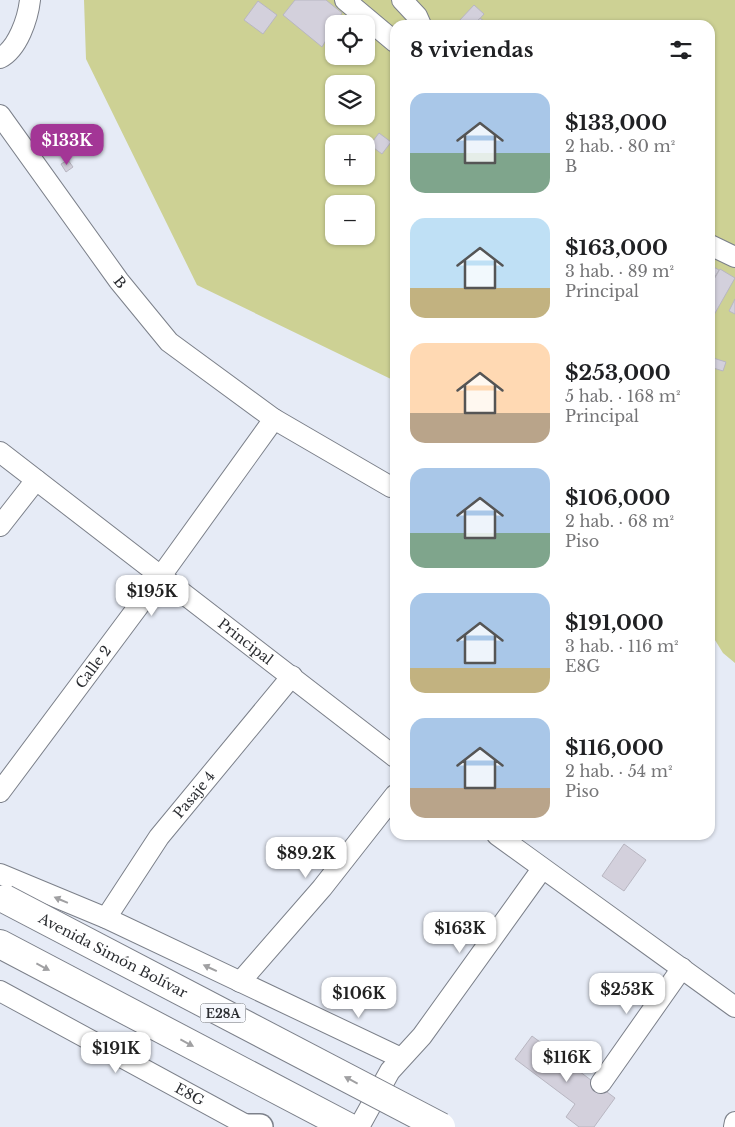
<!DOCTYPE html>
<html lang="es">
<meta charset="utf-8">
<style>
:root{--surface:#fff;--page:#f2f2f2;--text:#202124;--muted:#757577;--accent:#a33696}
body{margin:0;font-family:"Libre Baskerville",serif;background:var(--page);color:var(--text);height:100vh;display:flex;flex-direction:column;font-size:19px;white-space:nowrap}
*{box-sizing:border-box;margin:0}
p{font-size:16px;color:var(--muted)}
.icon{flex:none;width:28px;height:28px;fill:none;stroke:currentColor;stroke-width:2;stroke-linecap:round;stroke-linejoin:round}
.map{position:relative;flex:1;overflow:hidden}
.panel{position:absolute;left:390px;top:20px;width:325px;height:820px;display:flex;flex-direction:column;background:var(--surface);border-radius:15px;box-shadow:0 1px 4px #0004}
.panel>*{flex:none}
.tools{position:absolute;left:325px;top:15px;display:grid;gap:10px}
.tools a{display:grid;place-items:center;width:50px;height:50px;border-radius:10px;background:var(--surface);box-shadow:0 1px 4px #0004;font-size:25px}
.price{position:absolute;translate:-50% -42px;padding:0 11px;border-radius:10px;background:#fff;color:#222;font-size:16px;line-height:32px;filter:drop-shadow(0 1px 2px #0008)}
.price::after{content:'';position:absolute;left:50%;top:30px;width:15px;height:11px;margin-left:-8px;background:inherit;clip-path:polygon(0 0,100% 0,50% 100%)}
.price.active{background:var(--accent);color:#fff}
ul{padding:0;list-style:none}
li{display:flex;align-items:center;gap:15px;height:125px;padding:0 20px}
li span{display:grid;place-items:center;flex:none;width:140px;height:100px;border-radius:15px;color:#555}
li>.icon{margin-inline-start:auto}
span .icon{width:60px;height:60px;fill:#fffc;stroke-width:1}
li b{font-size:21px}
h2{display:flex;justify-content:space-between;align-items:center;height:60px;padding:0 20px;font-size:21px}
.map>svg:first-child{display:block}
.green{fill:#cdd194;fill-rule:evenodd}
.building{fill:#d3d0dc;stroke:#b8b6c1}
.lines{fill:none;stroke-linecap:round;stroke-linejoin:round}
.minor-casing{stroke:#7c808a;stroke-width:22}
.tertiary-casing{stroke:#7c808a;stroke-width:28}
.trunk-casing{stroke:#7c808a;stroke-width:30}
.minor{stroke:#fff;stroke-width:20}
.tertiary{stroke:#fff;stroke-width:25}
.trunk{stroke:#fff;stroke-width:28}
.trunk-bridge-casing{stroke:#7c808a;stroke-width:30;stroke-linecap:butt}
.trunk-bridge{stroke:#fff;stroke-width:28}
.oneway{fill:#a0a0a2}
.labels{text-anchor:middle;dominant-baseline:central;stroke-width:5;stroke-linejoin:round;paint-order:stroke}
.shield{fill:#f6f8fd;stroke:#686a6e;stroke-width:1}
.shield-label{font-size:12px;font-weight:bold;fill:#2b2d31}
.street-label{font-size:14px;fill:#2b2d31;stroke:#f6f8fd}
</style>
<div class="map">
<svg width="735" height="1127" viewBox="0 0 735 1127">
<rect width="100%" height="100%" fill="#e6ebf6"/>
<!-- green -->
<path class="green" d="M84 0H735V663L723 653 710 632V25H395V381L197 285 86 59ZM334 24H366V56H334ZM334 84H366V116H334ZM334 144H366V176H334ZM334 204H366V236H334Z"/>
<!-- building -->
<g class="building">
<polygon points="295,0 326,0 342,13 322,47 283,15"/>
<polygon points="258,1 277,15 263,34 244,20"/>
<polygon points="474,5 484,14 474,25 464,25 459,21"/>
<polygon points="480,18 489,25 474,25"/>
<polygon points="379,133 391,142 382,154 370,145"/>
<polygon points="68,160 73,167 66,172 61,164"/>
<polygon points="710,265 719,270 710,285"/>
<polygon points="720,269 735,278 710,322 710,286"/>
<polygon points="735,299 735,314 729,311"/>
<polygon points="710,357 726,362 723,371 710,367"/>
<polygon points="624,844 646,860 624,891 602,876"/>
<polygon points="532,1036 615,1098 594,1127 579,1127 566,1117 575,1104 515,1059"/>
</g>
<g class="lines">
<defs>
<g id="minor">
<polyline points="345,0 395,42"/>
<polyline points="402,0 417,16 421,25"/>
<path d="M0 58C18 49 28 18 30 0"/>
<path id="s1" d="M0 115 119 281 169 342 274 419 391 487"/>
<polyline points="710,245 735,257"/>
<path id="s2" d="M0 452 395 757"/>
<polyline points="0,526 36,480"/>
<path id="s3" d="M0 792 161 576 274 419"/>
<polyline points="497,835 735,1007"/>
<polyline points="0,874 106,918 401,1058"/>
<path id="s4" d="M106 918 159 837 292 676"/>
<polyline points="240,982 322,888 395,795"/>
<path id="s5" d="M0 991 248 1126"/>
<polyline points="601,1083 682,968"/>
<polyline points="359,1127 390,1071 422,1036 542,869"/>
<polyline points="734,1127 735,1122"/>
</g>
<polyline id="tertiary" points="244,1127 260,1127"/>
<polyline id="trunk" points="0,944 348,1127"/>
</defs>
<!-- minor casing -->
<use href="#minor" class="minor-casing"/>
<!-- tertiary casing -->
<use href="#tertiary" class="tertiary-casing"/>
<!-- trunk casing -->
<use href="#trunk" class="trunk-casing"/>
<!-- minor -->
<use href="#minor" class="minor"/>
<!-- tertiary -->
<use href="#tertiary" class="tertiary"/>
<!-- trunk -->
<use href="#trunk" class="trunk"/>
<defs>
<g id="trunk-bridge">
<path id="s6" d="M5 899 441 1127"/>
</g>
</defs>
<!-- trunk-bridge casing -->
<use href="#trunk-bridge" class="trunk-bridge-casing"/>
<!-- trunk-bridge -->
<use href="#trunk-bridge" class="trunk-bridge"/>
</g>
<!-- one-way arrows -->
<defs><path id="oneway-solid" d="M-6-.8H1V-3.2L6.5 0L1 3.2V.8H-6Z" transform="scale(1.25)"/></defs>
<g class="oneway">
<use href="#oneway-solid" transform="translate(61 900) rotate(-157)"/>
<use href="#oneway-solid" transform="translate(43 967) rotate(28)"/>
<use href="#oneway-solid" transform="translate(210 968) rotate(-155)"/>
<use href="#oneway-solid" transform="translate(187 1043) rotate(28)"/>
<use href="#oneway-solid" transform="translate(351 1080) rotate(-152)"/>
</g>
<g class="labels">
<!-- shield labels -->
<rect class="shield" x="200.5" y="1003.5" width="45" height="19" rx="4"/>
<g class="shield-label">
<text x="223" y="1013">E28A</text>
</g>
<!-- street labels -->
<g class="street-label">
<text stroke="none"><textPath href="#s1" startOffset="206">B</textPath></text>
<text stroke="none"><textPath href="#s2" startOffset="310">Principal</textPath></text>
<text stroke="none"><textPath href="#s3" startOffset="156">Calle 2</textPath></text>
<text stroke="none"><textPath href="#s4" startOffset="152">Pasaje 4</textPath></text>
<text stroke="none"><textPath href="#s6" startOffset="122">Avenida Simón Bolívar</textPath></text>
<text stroke="none"><textPath href="#s5" startOffset="216">E8G</textPath></text>
</g>
</g>
</svg>
<div class="tools">
<a><svg class="icon" aria-label="locate" viewBox="0 0 24 24"><circle cx="12" cy="12" r="6"/><path d="M12 2v4M12 18v4M2 12h4M18 12h4"/></svg></a>
<a><svg class="icon" aria-label="layers" viewBox="0 0 24 24"><path d="M12 4l9 5-9 5-9-5zM3 14l9 5 9-5"/></svg></a>
<a>+</a>
<a>−</a>
</div>
<b class="price active" style="left:67px;top:166px">$133K</b>
<b class="price" style="left:152px;top:617px">$195K</b>
<b class="price" style="left:306px;top:879px">$89.2K</b>
<b class="price" style="left:460px;top:954px">$163K</b>
<b class="price" style="left:627px;top:1015px">$253K</b>
<b class="price" style="left:359px;top:1019px">$106K</b>
<b class="price" style="left:116px;top:1074px">$191K</b>
<b class="price" style="left:567px;top:1083px">$116K</b>
<section class="panel">
<h2>8 viviendas<svg class="icon" aria-label="filters" viewBox="0 0 24 24"><path d="M4 7h16M4 17h16"/><circle cx="9" cy="7" r="2"/><circle cx="15" cy="17" r="2"/></svg></h2>
<ul>
<li><span style="background:linear-gradient(#a9c7e8 60%,#7fa58c 0)"><svg class="icon" aria-label="home" viewBox="0 0 24 24"><path d="M3 11l9-7 9 7M6 9v11h12V9"/></svg></span><div><b>$133,000</b><p>2 hab. · 80 m²</p><p>B</p></div></li>
<li><span style="background:linear-gradient(#bfe0f5 70%,#c2b280 0)"><svg class="icon" aria-label="home" viewBox="0 0 24 24"><path d="M3 11l9-7 9 7M6 9v11h12V9"/></svg></span><div><b>$163,000</b><p>3 hab. · 89 m²</p><p>Principal</p></div></li>
<li><span style="background:linear-gradient(#ffd9b3 70%,#b9a48a 0)"><svg class="icon" aria-label="home" viewBox="0 0 24 24"><path d="M3 11l9-7 9 7M6 9v11h12V9"/></svg></span><div><b>$253,000</b><p>5 hab. · 168 m²</p><p>Principal</p></div></li>
<li><span style="background:linear-gradient(#a9c7e8 65%,#7fa58c 0)"><svg class="icon" aria-label="home" viewBox="0 0 24 24"><path d="M3 11l9-7 9 7M6 9v11h12V9"/></svg></span><div><b>$106,000</b><p>2 hab. · 68 m²</p><p>Piso</p></div></li>
<li><span style="background:linear-gradient(#a9c7e8 75%,#c2b280 0)"><svg class="icon" aria-label="home" viewBox="0 0 24 24"><path d="M3 11l9-7 9 7M6 9v11h12V9"/></svg></span><div><b>$191,000</b><p>3 hab. · 116 m²</p><p>E8G</p></div></li>
<li><span style="background:linear-gradient(#a9c7e8 70%,#b9a48a 0)"><svg class="icon" aria-label="home" viewBox="0 0 24 24"><path d="M3 11l9-7 9 7M6 9v11h12V9"/></svg></span><div><b>$116,000</b><p>2 hab. · 54 m²</p><p>Piso</p></div></li>
</ul>
</section>
</div>
